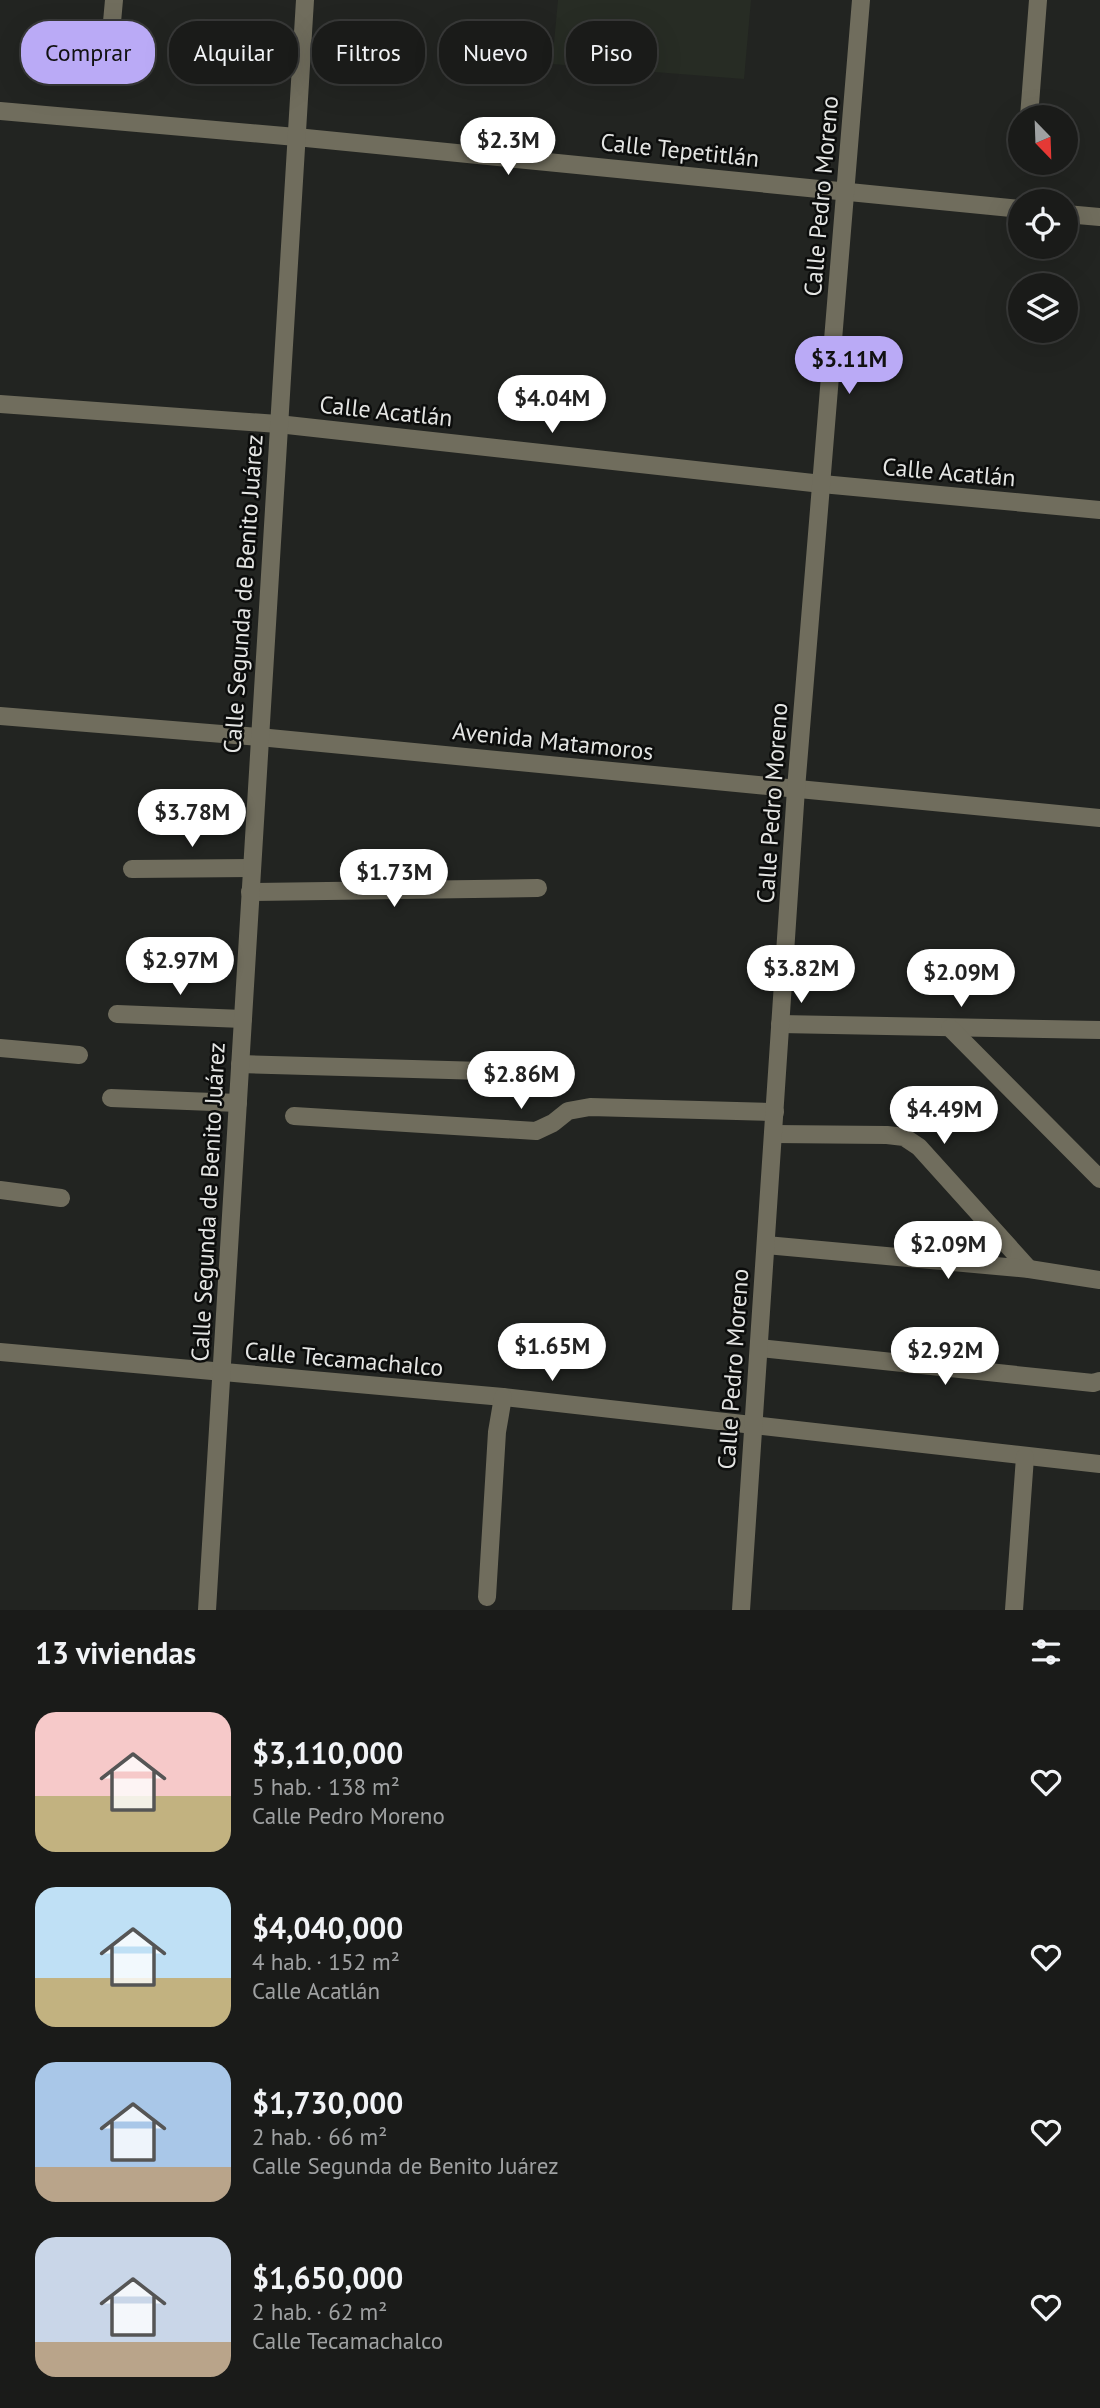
<!DOCTYPE html>
<html lang="es">
<meta charset="utf-8">
<style>
:root{--surface:#1a1b19;--page:#232422;--text:#f1f3f6;--muted:#9fa1a2;--line:#383938;--accent:#baaaf6}
body{margin:0;font-family:"PT Sans",sans-serif;background:var(--page);color:var(--text);height:100vh;display:flex;flex-direction:column;font-size:26px;white-space:nowrap}
*{box-sizing:border-box;margin:0}
p{font-size:23px;color:var(--muted)}
.icon{flex:none;width:38px;height:38px;fill:none;stroke:currentColor;stroke-width:2;stroke-linecap:round;stroke-linejoin:round}
.map{position:relative;height:1610px;overflow:hidden}
.side{display:flex;flex-direction:column;background:var(--surface);flex:1}
.side>*{flex:none}
.banner{position:absolute;left:21px;top:21px;width:700px;height:63px;display:flex;gap:14px}
.needle{width:46px;rotate:157deg}
.controls{position:absolute;left:1008px;top:105px;display:grid;gap:14px}
.controls a{display:grid;place-items:center;width:70px;height:70px;border-radius:50%;background:var(--surface);box-shadow:0 7px 28px #0002,0 0 0 2px var(--line);font-size:35px}
.price{position:absolute;translate:-50% -60px;padding:0 16px;border-radius:24px;background:#fff;color:#222;font-size:23px;line-height:46px;filter:drop-shadow(0 2px 4px #0008)}
.price::after{content:'';position:absolute;left:50%;top:42px;width:21px;height:16px;margin-left:-10px;background:inherit;clip-path:polygon(0 0,100% 0,50% 100%)}
.price.selected{background:var(--accent);color:#111}
ul{padding:0;list-style:none}
li{display:flex;align-items:center;gap:21px;height:175px;padding:0 35px}
li span{display:grid;place-items:center;flex:none;width:196px;height:140px;border-radius:21px;color:#555}
li>.icon{margin-inline-start:auto}
span .icon{width:84px;height:84px;fill:#fffc;stroke-width:1}
li b{font-size:30px}
h2{display:flex;justify-content:space-between;align-items:center;height:84px;padding:0 35px;font-size:30px}
.tag{padding:0 24px;border-radius:28px;background:var(--surface);box-shadow:0 7px 28px #0002,0 0 0 2px var(--line);font-size:24px;line-height:63px}
.tag.selected{background:var(--accent);color:#111}
.map>svg:first-child{display:block}
.built{fill:#272c24}
.lines{fill:none;stroke-linecap:round;stroke-linejoin:round}
.minor{stroke:#706d5d;stroke-width:18}
.labels{text-anchor:middle;dominant-baseline:central;stroke-width:5;stroke-linejoin:round;paint-order:stroke}
.street-label{font-size:24px;fill:#e4e5e3;stroke:#0c0d0c}
</style>
<div class="map">
<svg width="1100" height="1610" viewBox="0 0 1100 1610">
<rect width="100%" height="100%" fill="#222421"/>
<!-- built -->
<polygon class="built" points="558,0 751,0 744,79 552,64"/>
<g class="lines">
<!-- minor -->
<g class="minor">
<polyline points="112,22 114,0"/>
<polyline points="0,111 296,137 1020,209"/>
<polyline points="1029,117 1038,0"/>
<polyline points="1066,214 1100,217"/>
<polyline points="0,404 278,424 822,484 1100,510"/>
<polyline points="0,716 259,737 1100,818"/>
<polyline points="132,869 251,868"/>
<polyline points="250,892 538,888"/>
<polyline points="117,1014 243,1019"/>
<polyline points="780,1024 1100,1030"/>
<polyline points="950,1028 1100,1179"/>
<polyline points="0,1048 79,1055"/>
<polyline points="240,1064 516,1072"/>
<polyline points="111,1098 238,1103"/>
<polyline points="294,1116 536,1131 553,1123 568,1111 590,1107 775,1112"/>
<polyline points="773,1134 887,1135 904,1137 919,1147 1029,1269"/>
<polyline points="0,1190 61,1198"/>
<polyline points="766,1245 1029,1269 1100,1280"/>
<polyline points="759,1348 1093,1383 1100,1381"/>
<polyline points="0,1352 503,1397 1100,1464"/>
<polyline points="487,1597 497,1432 503,1397"/>
<polyline points="207,1610 305,0"/>
<polyline points="741,1610 796,789 861,0"/>
<polyline points="1014,1610 1025,1457"/>
</g>
</g>
<g class="labels">
<!-- street labels -->
<g class="street-label">
<text transform="translate(680 150) rotate(6)">Calle Tepetitlán</text>
<text transform="translate(821 196) rotate(-85)">Calle Pedro Moreno</text>
<text transform="translate(386 411) rotate(6)">Calle Acatlán</text>
<text transform="translate(949 472) rotate(5)">Calle Acatlán</text>
<text transform="translate(243 594) rotate(-86)">Calle Segunda de Benito Juárez</text>
<text transform="translate(553 741) rotate(6)">Avenida Matamoros</text>
<text transform="translate(772 803) rotate(-86)">Calle Pedro Moreno</text>
<text transform="translate(208 1202) rotate(-87)">Calle Segunda de Benito Juárez</text>
<text transform="translate(344 1359) rotate(5)">Calle Tecamachalco</text>
<text transform="translate(733 1369) rotate(-86)">Calle Pedro Moreno</text>
</g>
</g>
</svg>
<div class="controls">
<a><svg class="needle" viewBox="-14 -14 28 28"><path d="M0-13l5 13h-10z" fill="#e53935"/><path d="M0 13l5-13h-10z" fill="#9fa1a2"/></svg></a>
<a><svg class="icon" aria-label="locate" viewBox="0 0 24 24"><circle cx="12" cy="12" r="6"/><path d="M12 2v4M12 18v4M2 12h4M18 12h4"/></svg></a>
<a><svg class="icon" aria-label="layers" viewBox="0 0 24 24"><path d="M12 4l9 5-9 5-9-5zM3 14l9 5 9-5"/></svg></a>
</div>
<b class="price" style="left:508px;top:177px">$2.3M</b>
<b class="price selected" style="left:849px;top:396px">$3.11M</b>
<b class="price" style="left:552px;top:435px">$4.04M</b>
<b class="price" style="left:192px;top:849px">$3.78M</b>
<b class="price" style="left:394px;top:909px">$1.73M</b>
<b class="price" style="left:180px;top:997px">$2.97M</b>
<b class="price" style="left:801px;top:1005px">$3.82M</b>
<b class="price" style="left:961px;top:1009px">$2.09M</b>
<b class="price" style="left:521px;top:1111px">$2.86M</b>
<b class="price" style="left:944px;top:1146px">$4.49M</b>
<b class="price" style="left:948px;top:1281px">$2.09M</b>
<b class="price" style="left:552px;top:1383px">$1.65M</b>
<b class="price" style="left:945px;top:1387px">$2.92M</b>
<div class="banner">
<a class="tag selected">Comprar</a>
<a class="tag">Alquilar</a>
<a class="tag">Filtros</a>
<a class="tag">Nuevo</a>
<a class="tag">Piso</a>
</div>
</div>
<section class="side">
<h2>13 viviendas<svg class="icon" aria-label="filters" viewBox="0 0 24 24"><path d="M4 7h16M4 17h16"/><circle cx="9" cy="7" r="2"/><circle cx="15" cy="17" r="2"/></svg></h2>
<ul>
<li><span style="background:linear-gradient(#f6c9c9 60%,#c2b280 0)"><svg class="icon" aria-label="home" viewBox="0 0 24 24"><path d="M3 11l9-7 9 7M6 9v11h12V9"/></svg></span><div><b>$3,110,000</b><p>5 hab. · 138 m²</p><p>Calle Pedro Moreno</p></div><svg class="icon" aria-label="heart" viewBox="0 0 24 24"><path d="M12 20l-8-8c-3-5 5-10 8-4 3-6 11-1 8 4z"/></svg></li>
<li><span style="background:linear-gradient(#bfe0f5 65%,#c2b280 0)"><svg class="icon" aria-label="home" viewBox="0 0 24 24"><path d="M3 11l9-7 9 7M6 9v11h12V9"/></svg></span><div><b>$4,040,000</b><p>4 hab. · 152 m²</p><p>Calle Acatlán</p></div><svg class="icon" aria-label="heart" viewBox="0 0 24 24"><path d="M12 20l-8-8c-3-5 5-10 8-4 3-6 11-1 8 4z"/></svg></li>
<li><span style="background:linear-gradient(#a9c7e8 75%,#b9a48a 0)"><svg class="icon" aria-label="home" viewBox="0 0 24 24"><path d="M3 11l9-7 9 7M6 9v11h12V9"/></svg></span><div><b>$1,730,000</b><p>2 hab. · 66 m²</p><p>Calle Segunda de Benito Juárez</p></div><svg class="icon" aria-label="heart" viewBox="0 0 24 24"><path d="M12 20l-8-8c-3-5 5-10 8-4 3-6 11-1 8 4z"/></svg></li>
<li><span style="background:linear-gradient(#c9d6e8 75%,#b9a48a 0)"><svg class="icon" aria-label="home" viewBox="0 0 24 24"><path d="M3 11l9-7 9 7M6 9v11h12V9"/></svg></span><div><b>$1,650,000</b><p>2 hab. · 62 m²</p><p>Calle Tecamachalco</p></div><svg class="icon" aria-label="heart" viewBox="0 0 24 24"><path d="M12 20l-8-8c-3-5 5-10 8-4 3-6 11-1 8 4z"/></svg></li>
</ul>
</section>
